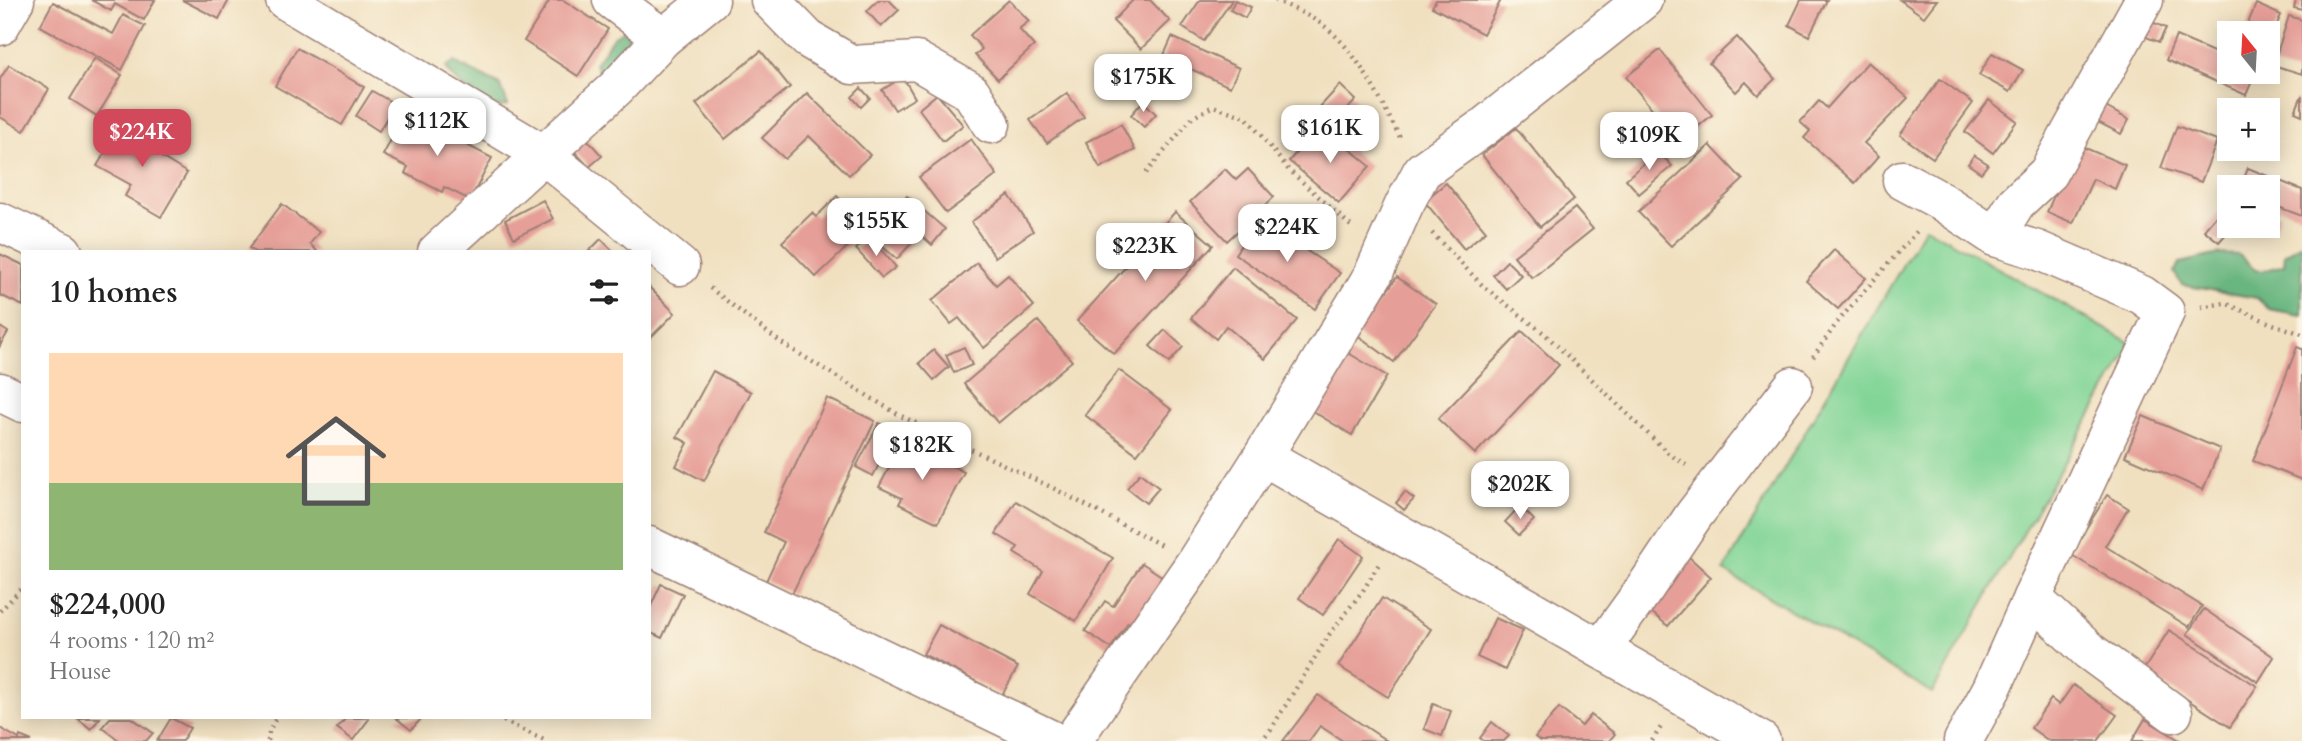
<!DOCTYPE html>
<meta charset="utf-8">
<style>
:root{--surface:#fff;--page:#f2f2f2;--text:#222;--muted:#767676;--accent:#d1495b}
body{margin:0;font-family:Cardo,serif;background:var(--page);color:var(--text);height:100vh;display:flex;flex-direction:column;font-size:26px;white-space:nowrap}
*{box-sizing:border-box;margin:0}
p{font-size:23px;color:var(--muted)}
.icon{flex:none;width:38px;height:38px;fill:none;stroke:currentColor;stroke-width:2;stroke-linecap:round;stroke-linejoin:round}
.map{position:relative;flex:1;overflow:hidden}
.details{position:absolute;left:21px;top:250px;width:630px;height:469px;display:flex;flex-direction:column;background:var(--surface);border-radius:0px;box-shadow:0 4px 18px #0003}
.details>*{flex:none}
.needle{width:46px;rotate:342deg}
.controls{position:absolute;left:2217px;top:21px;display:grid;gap:14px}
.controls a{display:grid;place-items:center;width:63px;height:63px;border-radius:0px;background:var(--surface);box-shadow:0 4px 18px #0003;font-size:35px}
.price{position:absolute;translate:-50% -60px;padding:0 16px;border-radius:14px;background:#fff;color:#222;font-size:23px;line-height:46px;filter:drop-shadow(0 2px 4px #0008)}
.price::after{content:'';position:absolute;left:50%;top:42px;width:21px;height:16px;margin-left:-10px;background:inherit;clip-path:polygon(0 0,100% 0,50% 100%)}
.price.current{background:var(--accent);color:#fff}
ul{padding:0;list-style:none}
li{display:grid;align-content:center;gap:14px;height:371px;padding:0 28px}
li span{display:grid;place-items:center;height:217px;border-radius:0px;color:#555}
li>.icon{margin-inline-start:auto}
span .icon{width:126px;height:126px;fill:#fffc;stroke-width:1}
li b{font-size:30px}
h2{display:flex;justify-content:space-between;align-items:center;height:84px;padding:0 28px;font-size:30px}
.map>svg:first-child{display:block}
.green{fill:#82d597;stroke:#667a61;stroke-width:2}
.forest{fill:#69b680;stroke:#5a6a56;stroke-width:2}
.building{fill:#e69f98}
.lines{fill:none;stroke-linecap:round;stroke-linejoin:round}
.minor-casing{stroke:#9d8076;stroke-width:41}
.path{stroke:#9d8076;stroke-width:4.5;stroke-dasharray:2 5;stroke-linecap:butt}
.minor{stroke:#fff;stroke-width:38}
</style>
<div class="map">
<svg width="2302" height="741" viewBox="0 0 2302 741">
<rect width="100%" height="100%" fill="#fcf5e5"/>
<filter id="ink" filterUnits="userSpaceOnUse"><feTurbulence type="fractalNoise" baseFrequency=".0143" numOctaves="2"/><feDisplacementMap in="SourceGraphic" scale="14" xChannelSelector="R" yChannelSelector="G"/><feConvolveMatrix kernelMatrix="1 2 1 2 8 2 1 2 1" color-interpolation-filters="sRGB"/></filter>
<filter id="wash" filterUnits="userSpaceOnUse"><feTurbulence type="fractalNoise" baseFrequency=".00686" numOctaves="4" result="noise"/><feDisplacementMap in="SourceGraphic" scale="28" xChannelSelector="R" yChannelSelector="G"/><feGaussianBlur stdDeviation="1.57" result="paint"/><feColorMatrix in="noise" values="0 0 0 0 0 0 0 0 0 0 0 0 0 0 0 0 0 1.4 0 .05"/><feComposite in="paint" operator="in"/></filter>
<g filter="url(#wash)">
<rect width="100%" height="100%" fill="#f0e0c0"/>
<!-- green -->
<polygon class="green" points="1925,227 2132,344 1932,693 1724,571"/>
<!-- forest -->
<g class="forest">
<polygon points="630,27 635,35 629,48 604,74 599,72 595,64 613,37"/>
<path d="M454 62 500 85 508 105C490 113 454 83 446 67Z"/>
<polygon points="2302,244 2302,315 2269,309 2257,298 2182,285 2174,272 2180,263 2219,254 2239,255 2255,269 2263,271 2284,265 2285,254"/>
</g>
<g id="blocks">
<!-- building -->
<g class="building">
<polygon points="91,0 155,0 144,20 115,4 111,11"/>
<polygon points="182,0 229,0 219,19"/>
<polygon points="550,0 563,0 608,29 578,76 524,41"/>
<polygon points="878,0 889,0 899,10 881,27 867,11"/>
<polygon points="1009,0 1029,21 1019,29 1034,46 998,79 975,55 982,49 970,35"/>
<polygon points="1133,0 1150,0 1170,21 1141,49 1113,21"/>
<polygon points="1200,0 1232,0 1204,41 1182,27"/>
<polygon points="1235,0 1251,7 1245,18 1230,10"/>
<polygon points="1436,0 1501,0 1483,34 1432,7"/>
<polygon points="1801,0 1827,0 1809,36 1789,25"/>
<polygon points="1900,0 1937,0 1924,17"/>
<polygon points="2296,0 2302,0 2302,10 2294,8"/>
<polygon points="53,2 113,34 123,15 145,26 122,70 40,26"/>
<polygon points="2256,4 2281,15 2268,45 2268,33 2244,33"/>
<polygon points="2289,16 2302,20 2302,74 2273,65"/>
<polygon points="2152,22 2166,28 2159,42 2146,37"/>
<polygon points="2176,36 2230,59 2230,72 2256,72 2246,95 2166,60"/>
<polygon points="1172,37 1239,68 1230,87 1189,68 1178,94 1152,82"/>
<polygon points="1737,37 1775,79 1758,95 1746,82 1736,92 1709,63"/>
<polygon points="297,48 364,87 342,125 275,86"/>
<polygon points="1660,50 1712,115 1679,142 1626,77"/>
<polygon points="761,51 790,87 725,139 696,104"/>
<polygon points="1992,53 2023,70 2010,92 1979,75"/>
<polygon points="95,58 122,75 97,116 70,99"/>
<polygon points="1868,62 1908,98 1864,143 1879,156 1855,183 1804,138 1810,131 1800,122 1819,101 1827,108"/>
<polygon points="9,65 49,89 24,131 0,117 0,79"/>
<polygon points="903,77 915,98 895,110 882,90"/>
<polygon points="1940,79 1973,103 1933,158 1900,135"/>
<polygon points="1340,85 1356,100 1325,134 1309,119"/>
<polygon points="861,88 870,98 861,107 852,97"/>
<polygon points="372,91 395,104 379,131 356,116"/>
<polygon points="807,93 870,155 849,175 809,136 785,159 762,138"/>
<polygon points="1067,93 1084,117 1047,143 1030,120"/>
<polygon points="937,94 963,125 943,141 919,109"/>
<polygon points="2302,95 2302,115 2295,112"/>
<polygon points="1989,100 2017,121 1993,153 1965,132"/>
<polygon points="1143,101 1156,114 1144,127 1131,115"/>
<polygon points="2102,105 2129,120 2121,134 2094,120"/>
<polygon points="405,113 492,158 470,200 444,187 442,192 405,173 408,167 383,155"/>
<polygon points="123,122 163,146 158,155 187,173 161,217 125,196 131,185 97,166"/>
<polygon points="1121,124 1135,150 1100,168 1086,142"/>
<polygon points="2177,126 2217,141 2201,182 2161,168"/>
<polygon points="1516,128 1574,199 1540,227 1482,155"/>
<polygon points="1316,130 1327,139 1331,133 1370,166 1339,203 1289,161"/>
<polygon points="587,139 602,156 589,167 573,150"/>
<polygon points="971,139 997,175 946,213 919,177"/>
<polygon points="2076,144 2125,165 2115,189 2093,179 2073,223 2047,212"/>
<polygon points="1710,145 1743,180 1671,246 1638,212"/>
<polygon points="1658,151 1672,166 1639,194 1626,179"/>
<polygon points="1974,155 1988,164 1981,173 1968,164"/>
<polygon points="2248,168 2302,190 2302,216 2268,203 2268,187 2241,187"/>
<polygon points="1225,169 1236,180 1248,169 1274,197 1227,241 1190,202"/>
<polygon points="1446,183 1486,231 1464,249 1424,201"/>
<polygon points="1009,195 1033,231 995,257 971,222"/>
<polygon points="837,196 867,228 816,277 782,242 812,213 816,217"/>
<polygon points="907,196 945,229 932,245 920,234 897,259 871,237"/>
<polygon points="543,200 553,219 514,238 505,220"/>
<polygon points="2230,200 2230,226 2233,226 2219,242 2204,230"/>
<polygon points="282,204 319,232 310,244 317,251 316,252 255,252 249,248"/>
<polygon points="1575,208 1593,229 1532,278 1514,256"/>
<polygon points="2268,211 2279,215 2274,230 2263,226 2268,226"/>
<polygon points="1175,212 1213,245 1114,354 1077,321"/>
<polygon points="1259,219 1340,273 1315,309 1235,254"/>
<polygon points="870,237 896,267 882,278 856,249"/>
<polygon points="601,239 614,252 588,252"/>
<polygon points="1834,250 1866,278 1838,309 1806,281"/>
<polygon points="0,254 23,265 23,306 0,295"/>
<polygon points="1507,261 1521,275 1506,289 1493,275"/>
<polygon points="977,263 996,285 1008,275 1034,306 984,348 959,318 951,324 932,301"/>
<polygon points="1233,267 1297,320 1265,359 1226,326 1216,339 1191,318"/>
<polygon points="1397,277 1436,304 1394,362 1356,334"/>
<polygon points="649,287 675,313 649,339"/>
<polygon points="1038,321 1072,361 998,423 964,384"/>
<polygon points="0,327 8,332 0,346"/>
<polygon points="1165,330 1183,347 1169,363 1150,346"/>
<polygon points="1522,331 1559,365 1475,454 1438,419"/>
<polygon points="964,347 972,365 954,373 946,355"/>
<polygon points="2297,347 2302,349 2302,480 2253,461"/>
<polygon points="934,350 949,367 934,380 919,363"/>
<polygon points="1345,351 1387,376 1352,435 1309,409"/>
<polygon points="1119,370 1172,410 1137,454 1085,415"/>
<polygon points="713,371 751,392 704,481 676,466 688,443 677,437"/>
<polygon points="827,398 875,421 792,594 766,581 784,542 764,532"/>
<polygon points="2143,416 2220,449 2203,490 2125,456"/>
<polygon points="879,423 896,432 873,476 856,467"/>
<polygon points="903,441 964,472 938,523 899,504 902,498 879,487"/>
<polygon points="1140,473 1159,488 1146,503 1127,488"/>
<polygon points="1405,492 1414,499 1404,510 1396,503"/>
<polygon points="2107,495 2128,508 2105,546 2202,606 2189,627 2070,554"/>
<polygon points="1016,501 1113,558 1076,621 1030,594 1043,571 1014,553 1018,547 996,534"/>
<polygon points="1520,506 1534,520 1519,535 1505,522"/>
<polygon points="1339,539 1363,556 1323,615 1299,598"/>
<polygon points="1688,556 1711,577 1668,626 1644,606"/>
<polygon points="1142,563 1166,579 1135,626 1128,622 1111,648 1085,631 1105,601 1113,606"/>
<polygon points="661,584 683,594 662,638 649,632 649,610"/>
<polygon points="1382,598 1431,629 1388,697 1338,666"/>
<polygon points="2204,609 2274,657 2258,682 2187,634"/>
<polygon points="1495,618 1523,630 1505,670 1477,657"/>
<polygon points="939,625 1018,667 1002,695 923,654"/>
<polygon points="2169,630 2257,686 2230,727 2143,671"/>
<polygon points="2073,685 2117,715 2098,741 2049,741 2031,728 2051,699 2059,705"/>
<polygon points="1318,695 1387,741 1343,741 1320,726 1309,741 1283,741"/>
<polygon points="1433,704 1451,711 1442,736 1424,729"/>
<polygon points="1559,708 1582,726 1591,715 1615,734 1609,741 1540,741 1535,737"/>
<polygon points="77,718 100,718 91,729"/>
<polygon points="110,718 132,718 153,733 146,741 120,741 102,727"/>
<polygon points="171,718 190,728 182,741 157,741"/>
<polygon points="346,718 366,718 369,719 353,740 337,728"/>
<polygon points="396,718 422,718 411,730"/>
<polygon points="2145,719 2181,741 2132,741"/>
<polygon points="1492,722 1509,736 1504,741 1484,741 1480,738"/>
<polygon points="0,728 19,739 20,736 32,741 0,741"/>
</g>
</g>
</g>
<g filter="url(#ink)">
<use href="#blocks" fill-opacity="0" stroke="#9d8076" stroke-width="2"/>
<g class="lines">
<defs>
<g id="minor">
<polyline points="285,0 543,154 680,266"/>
<polyline points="612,0 663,38"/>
<polyline points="770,0 808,39 852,65 917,61 971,92 991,124"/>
<polyline points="0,26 15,0"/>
<polyline points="1902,180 1941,201 1995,237 2037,250 2142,295 2165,312 2032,598 1992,688 1963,741"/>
<polyline points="0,222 63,252"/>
<polyline points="1995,237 2016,203 2048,173 2144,0"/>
<polyline points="437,252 616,88 663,38 710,0"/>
<polyline points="0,392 23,403"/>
<polyline points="1263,456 1761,741"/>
<polyline points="649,546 1054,741"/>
<polyline points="2032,598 2089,651 2173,713"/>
<polyline points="1601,649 1645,588 1694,515 1793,386"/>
<polyline points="1072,741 1195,563 1263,456 1373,275 1404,205 1422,171 1485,126 1643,0"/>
</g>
</defs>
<!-- minor casing -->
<use href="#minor" class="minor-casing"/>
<!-- path -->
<g class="path">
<path d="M1275 0C1291 7 1308 15 1323 25 1360 53 1380 101 1402 141"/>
<polyline points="1146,173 1192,118 1213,106 1246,117 1288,169 1352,227"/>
<polyline points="1432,233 1484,287 1545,334 1668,453 1686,465"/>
<polyline points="710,288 780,342 899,415 1053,488 1163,546"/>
<polyline points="2201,307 2225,303 2270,323 2302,334"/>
<polyline points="1813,357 1839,320 1917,231"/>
<polyline points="0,611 23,587"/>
<polyline points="497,718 546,741"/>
<polyline points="268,741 269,731 276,718"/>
<polyline points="1261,741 1271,729 1329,635 1364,589 1379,564"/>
<polyline points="1652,741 1661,727"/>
</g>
<!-- minor -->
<use href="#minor" class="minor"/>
</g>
</g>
</svg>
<div class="controls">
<a><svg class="needle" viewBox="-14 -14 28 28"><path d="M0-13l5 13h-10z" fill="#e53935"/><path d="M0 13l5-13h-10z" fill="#767676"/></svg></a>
<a>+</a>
<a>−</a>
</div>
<b class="price" style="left:1143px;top:114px">$175K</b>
<b class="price" style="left:437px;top:158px">$112K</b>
<b class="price" style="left:1330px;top:165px">$161K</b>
<b class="price current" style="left:142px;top:169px">$224K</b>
<b class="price" style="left:1649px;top:172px">$109K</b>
<b class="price" style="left:876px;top:258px">$155K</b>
<b class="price" style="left:1287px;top:264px">$224K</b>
<b class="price" style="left:1145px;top:283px">$223K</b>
<b class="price" style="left:922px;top:482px">$182K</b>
<b class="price" style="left:1520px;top:521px">$202K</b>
<section class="details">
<h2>10 homes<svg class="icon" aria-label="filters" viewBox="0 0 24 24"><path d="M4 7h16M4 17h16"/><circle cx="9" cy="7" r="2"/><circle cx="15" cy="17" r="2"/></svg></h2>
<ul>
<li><span style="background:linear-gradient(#ffd9b3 60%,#8fb573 0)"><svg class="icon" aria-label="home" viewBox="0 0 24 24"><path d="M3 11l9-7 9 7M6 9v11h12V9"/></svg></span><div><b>$224,000</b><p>4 rooms · 120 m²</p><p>House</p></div></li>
</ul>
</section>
</div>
